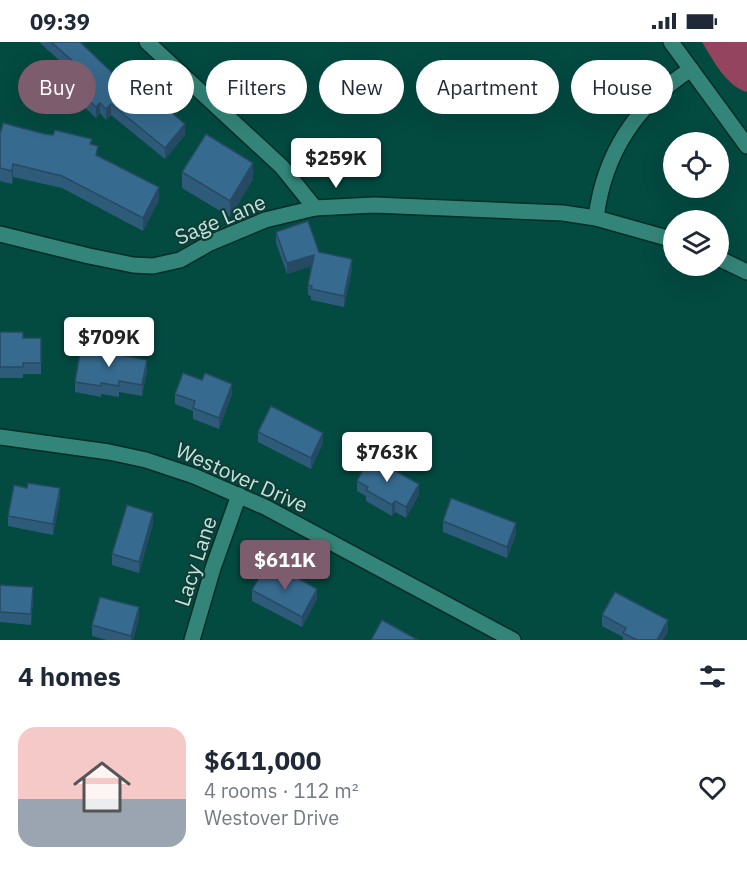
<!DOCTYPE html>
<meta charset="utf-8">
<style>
:root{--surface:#fff;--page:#f6f6f7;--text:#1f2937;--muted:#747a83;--line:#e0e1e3;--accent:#7d5c6e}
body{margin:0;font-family:"IBM Plex Sans",sans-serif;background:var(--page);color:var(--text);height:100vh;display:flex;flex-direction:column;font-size:22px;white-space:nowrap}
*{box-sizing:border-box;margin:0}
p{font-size:20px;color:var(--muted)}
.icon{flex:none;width:33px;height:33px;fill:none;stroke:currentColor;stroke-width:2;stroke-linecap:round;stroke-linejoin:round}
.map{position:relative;height:598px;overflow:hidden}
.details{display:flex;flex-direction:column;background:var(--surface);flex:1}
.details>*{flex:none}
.guide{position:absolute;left:18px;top:18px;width:711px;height:54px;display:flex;gap:12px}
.buttons{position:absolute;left:663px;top:90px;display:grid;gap:12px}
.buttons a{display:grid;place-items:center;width:66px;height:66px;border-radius:50%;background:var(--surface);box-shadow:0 6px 24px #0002;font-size:30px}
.price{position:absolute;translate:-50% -51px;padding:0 14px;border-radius:6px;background:#fff;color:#222;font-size:20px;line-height:39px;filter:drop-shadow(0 2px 3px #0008)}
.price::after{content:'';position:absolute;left:50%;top:36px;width:18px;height:14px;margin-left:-9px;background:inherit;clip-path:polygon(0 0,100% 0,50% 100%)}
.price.on{background:var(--accent);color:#fff}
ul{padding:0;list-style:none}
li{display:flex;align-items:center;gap:18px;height:150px;padding:0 18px}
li+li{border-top:2px solid var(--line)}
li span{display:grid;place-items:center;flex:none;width:168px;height:120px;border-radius:18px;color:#555}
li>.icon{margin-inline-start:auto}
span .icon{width:72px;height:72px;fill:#fffc;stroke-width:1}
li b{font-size:26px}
h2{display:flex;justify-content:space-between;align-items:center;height:72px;padding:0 18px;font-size:26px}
.pill{padding:0 21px;border-radius:27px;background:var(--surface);box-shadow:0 6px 24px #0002;font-size:21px;line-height:54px}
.pill.on{background:var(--accent);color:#fff}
.status{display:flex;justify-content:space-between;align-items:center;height:42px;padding:0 30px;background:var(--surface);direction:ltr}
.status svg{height:16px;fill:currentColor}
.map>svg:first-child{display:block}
.green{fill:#95445f}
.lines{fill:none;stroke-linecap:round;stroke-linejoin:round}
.street-casing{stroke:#002d27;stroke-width:18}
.street{stroke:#348579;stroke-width:15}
.wall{fill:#2e5b7a}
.shaded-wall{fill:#264a63}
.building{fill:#366a8e;stroke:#264a63;stroke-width:1.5}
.labels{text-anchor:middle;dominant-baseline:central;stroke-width:4.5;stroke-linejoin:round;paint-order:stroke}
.street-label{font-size:21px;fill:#c0e5de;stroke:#113d36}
</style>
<div class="status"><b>09:39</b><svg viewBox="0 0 49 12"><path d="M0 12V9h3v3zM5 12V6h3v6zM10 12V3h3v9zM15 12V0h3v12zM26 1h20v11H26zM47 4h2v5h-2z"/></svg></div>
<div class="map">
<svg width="747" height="598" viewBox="0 0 747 598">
<rect width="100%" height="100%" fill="#034a41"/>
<!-- green -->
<path class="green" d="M702 0H747V50C726 44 713 18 702 0Z"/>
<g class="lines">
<defs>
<g id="street">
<polyline points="147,0 282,125 315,166"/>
<polyline points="671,0 747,104"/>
<path d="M596 176C604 111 636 63 691 27"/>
<polyline points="0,192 89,214 133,223 153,224 180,218 210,201 265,178 315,166 374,163 563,171 596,176 674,198"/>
<polyline points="718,216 747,230"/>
<polyline points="0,395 109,410 146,418 194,434 265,465 513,598"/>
<polyline points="192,598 213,526 239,453"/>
</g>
</defs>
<!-- street casing -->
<use href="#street" class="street-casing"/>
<!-- street -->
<use href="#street" class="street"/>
</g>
<!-- wall -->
<g class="wall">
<polygon points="39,0 80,0 140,57 185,93 165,117 111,73 106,78 100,71 96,76 73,54 73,48 68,43 68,32 71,29"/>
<polygon points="0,88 45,92 92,103 98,114 159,158 143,189 62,146 13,135 12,142 0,139"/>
<polygon points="182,130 253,137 230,175 182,146"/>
<polygon points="276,190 352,227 344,265 311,258 311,254 308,253 308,243 311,224 287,232 276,201"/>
<polygon points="0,290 23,296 41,296 41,332 23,332 23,336 0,336"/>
<polygon points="147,329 142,354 119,350 119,355 101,352 101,355 75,350 75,340"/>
<polygon points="175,352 232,352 219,387 193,377 193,369 175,362"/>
<polygon points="258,390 323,401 311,427 258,400"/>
<polygon points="357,439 419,452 406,476 395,470 392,474 366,459 366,454 357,449"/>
<polygon points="60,456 53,493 8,484 8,474"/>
<polygon points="443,479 516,492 507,516 443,490"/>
<polygon points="153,481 139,531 112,523 112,512"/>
<polygon points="0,543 33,556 31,583 0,580"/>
<polygon points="252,548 317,557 302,585 252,559"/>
<polygon points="602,573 668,589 663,598 623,598 623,595 602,584"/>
<polygon points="139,576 133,598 107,598 92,594 92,583"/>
</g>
<!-- shaded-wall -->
<g class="shaded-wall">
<polygon points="100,61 100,71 96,76 96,65"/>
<polygon points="111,62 111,73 106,78 106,67"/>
<polygon points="185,82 185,93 165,117 165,106"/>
<polygon points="253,121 253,137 230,175 230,159"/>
<polygon points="13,122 13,135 12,142 12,129"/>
<polygon points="159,145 159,158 143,189 143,176"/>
<polygon points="314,213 314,223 287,232 287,221"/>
<polygon points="352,217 352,227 344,265 344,254"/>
<polygon points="147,318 147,329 142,354 142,343"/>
<polygon points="232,342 232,352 219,387 219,376"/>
<polygon points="323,391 323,401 311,427 311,416"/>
<polygon points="419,442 419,452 406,476 406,465"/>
<polygon points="60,446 60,456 53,493 53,482"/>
<polygon points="395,459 395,470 392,474 392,463"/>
<polygon points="153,471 153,481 139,531 139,520"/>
<polygon points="516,481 516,492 507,516 507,505"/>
<polygon points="33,545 33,556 31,583 31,572"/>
<polygon points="317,547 317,557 302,585 302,575"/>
<polygon points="139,565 139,576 133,598 131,598 131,594"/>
<polygon points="668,578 668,589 663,598 657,598"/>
</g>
<!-- building -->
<g class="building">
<polygon points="51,0 80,0 140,57 146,49 185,82 165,106 111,62 106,67 100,61 96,65 73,43 76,40 68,32 77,23"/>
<polygon points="3,81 45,92 53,93 55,88 92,97 90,102 98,104 96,113 159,145 143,176 62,134 13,122 12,129 0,126 0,88 1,89"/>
<polygon points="206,92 253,121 230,159 182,130"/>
<polygon points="308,179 319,210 352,217 344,254 311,247 312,244 308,243 314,213 287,221 276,190"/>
<polygon points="0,290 23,290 23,296 41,296 41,321 23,321 23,325 0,325"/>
<polygon points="81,305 147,318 142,343 119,339 119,344 101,341 101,344 75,340"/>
<polygon points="183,331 202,338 205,331 232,342 219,376 193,366 195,359 175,352"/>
<polygon points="271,364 323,391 311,416 258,390"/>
<polygon points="370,415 419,442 406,465 395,459 392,463 366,448 368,445 357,439"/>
<polygon points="28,441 60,446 53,482 8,474 14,443 27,446"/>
<polygon points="451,456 516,481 507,505 443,479"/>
<polygon points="127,463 153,471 139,520 112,512"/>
<polygon points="265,525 284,535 287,530 317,547 302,575 252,548"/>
<polygon points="0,543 33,545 31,572 0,570"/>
<polygon points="615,550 668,578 657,598 637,598 623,591 626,586 602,573"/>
<polygon points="100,555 139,565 131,594 92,583"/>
<polygon points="382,578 418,598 371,598"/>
</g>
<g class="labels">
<!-- street labels -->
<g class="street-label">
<text transform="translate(220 177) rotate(-23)">Sage Lane</text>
<text transform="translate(242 435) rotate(24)">Westover Drive</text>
<text transform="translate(195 519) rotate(-72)">Lacy Lane</text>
</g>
</g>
</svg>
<div class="buttons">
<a><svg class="icon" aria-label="locate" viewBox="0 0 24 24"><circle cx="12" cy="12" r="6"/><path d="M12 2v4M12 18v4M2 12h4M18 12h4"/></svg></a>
<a><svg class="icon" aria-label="layers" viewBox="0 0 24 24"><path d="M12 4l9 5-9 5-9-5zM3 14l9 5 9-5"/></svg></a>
</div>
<b class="price" style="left:336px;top:147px">$259K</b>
<b class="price" style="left:109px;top:326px">$709K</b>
<b class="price" style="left:387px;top:441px">$763K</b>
<b class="price on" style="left:285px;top:549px">$611K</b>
<div class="guide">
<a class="pill on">Buy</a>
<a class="pill">Rent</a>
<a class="pill">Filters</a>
<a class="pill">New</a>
<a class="pill">Apartment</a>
<a class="pill">House</a>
</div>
</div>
<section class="details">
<h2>4 homes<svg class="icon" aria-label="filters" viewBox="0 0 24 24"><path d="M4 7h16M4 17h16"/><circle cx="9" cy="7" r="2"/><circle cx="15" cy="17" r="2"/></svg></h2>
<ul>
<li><span style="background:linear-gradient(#f6c9c9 60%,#9aa5b1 0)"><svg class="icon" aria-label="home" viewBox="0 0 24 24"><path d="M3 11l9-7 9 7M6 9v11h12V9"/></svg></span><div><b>$611,000</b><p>4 rooms · 112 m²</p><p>Westover Drive</p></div><svg class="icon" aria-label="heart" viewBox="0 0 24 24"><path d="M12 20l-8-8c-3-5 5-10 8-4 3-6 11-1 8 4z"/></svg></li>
</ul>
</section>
